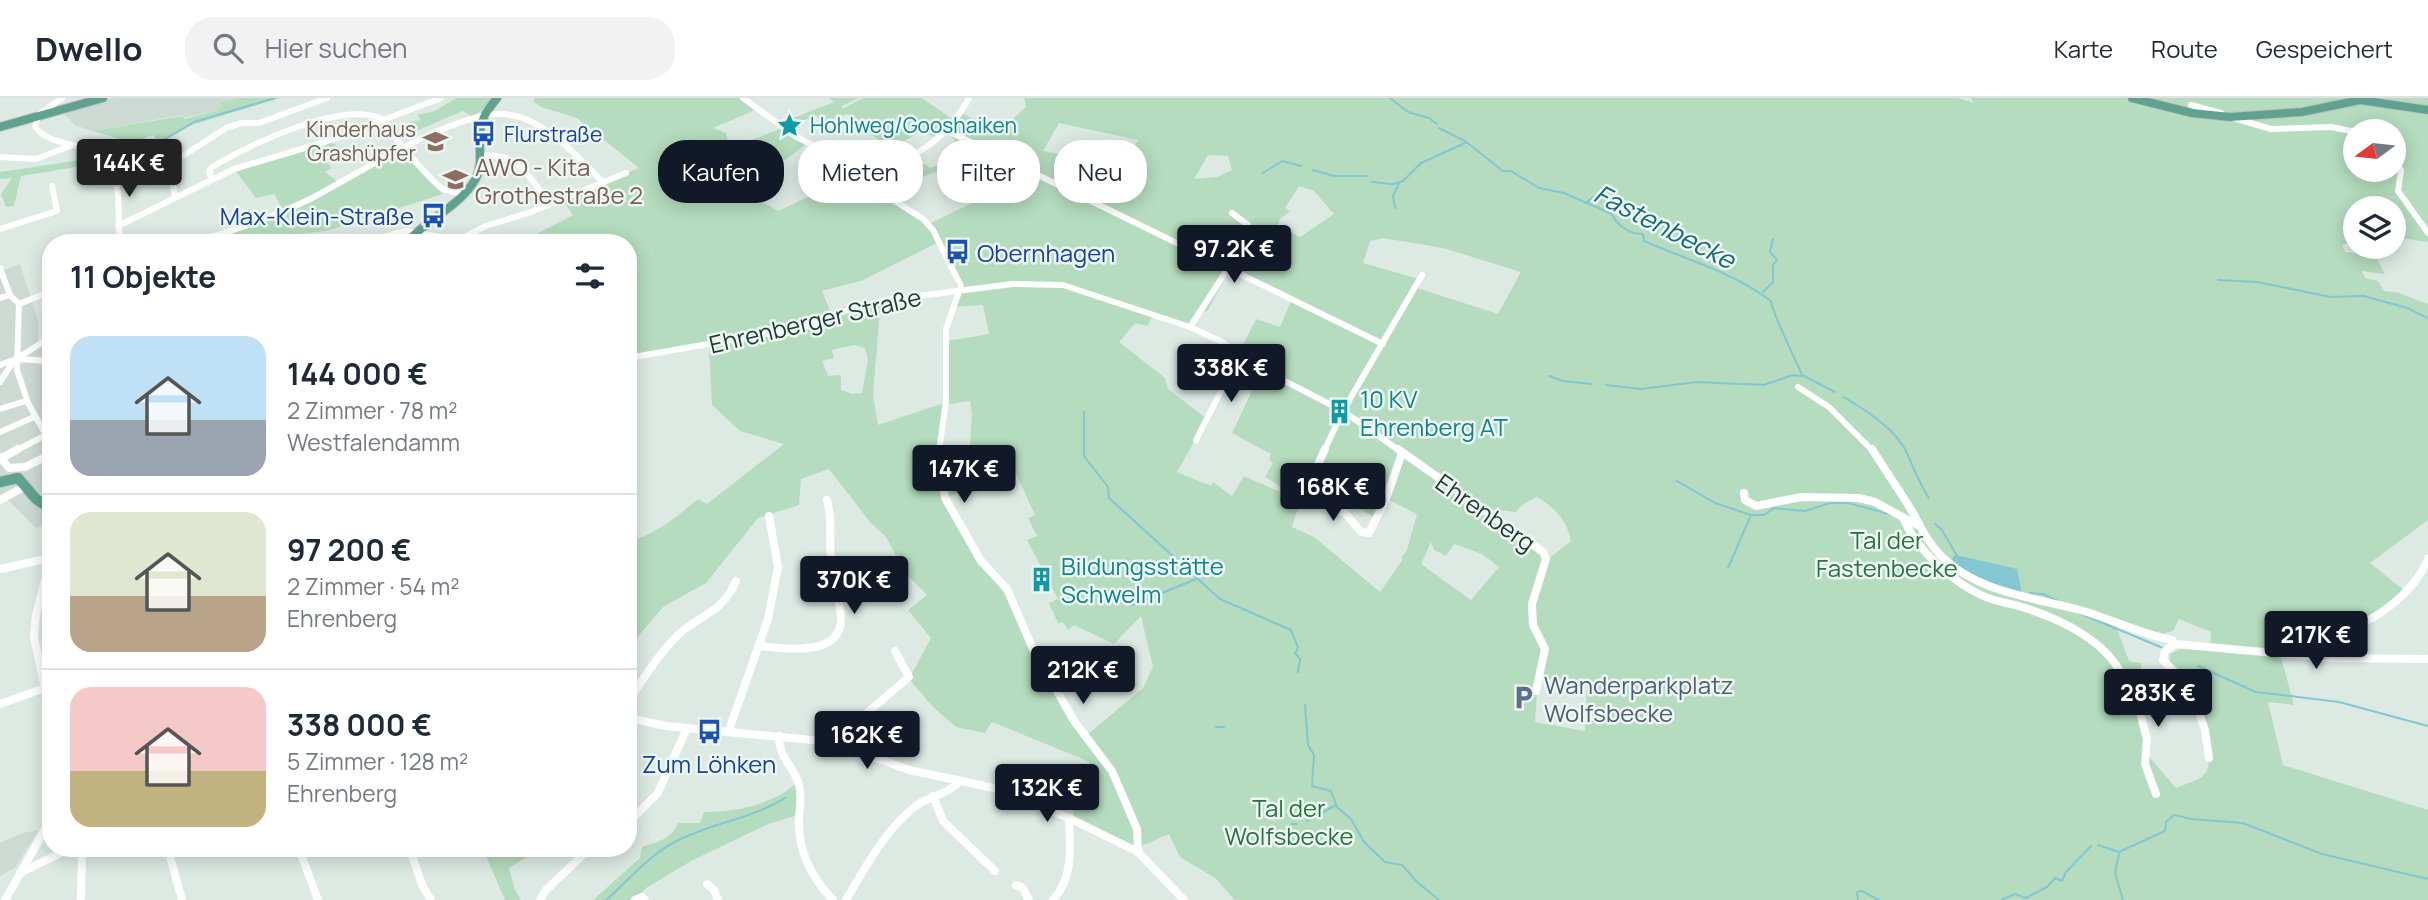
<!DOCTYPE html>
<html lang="de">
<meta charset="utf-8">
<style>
:root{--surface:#fff;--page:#f2f2f3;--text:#1f2937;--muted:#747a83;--line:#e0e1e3;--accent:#111827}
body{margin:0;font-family:Manrope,sans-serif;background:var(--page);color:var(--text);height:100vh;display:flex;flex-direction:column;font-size:26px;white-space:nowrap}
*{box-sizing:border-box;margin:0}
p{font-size:23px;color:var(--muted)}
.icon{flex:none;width:38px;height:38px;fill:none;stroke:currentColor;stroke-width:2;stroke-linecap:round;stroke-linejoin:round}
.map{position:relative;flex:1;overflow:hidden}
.drawer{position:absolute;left:42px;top:136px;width:595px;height:623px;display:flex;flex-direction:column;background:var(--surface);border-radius:28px;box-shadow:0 4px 18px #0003}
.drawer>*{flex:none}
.guide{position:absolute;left:658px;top:42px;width:665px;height:63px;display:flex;gap:14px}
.needle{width:46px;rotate:255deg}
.buttons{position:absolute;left:2343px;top:21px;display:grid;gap:14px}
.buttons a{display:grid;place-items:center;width:63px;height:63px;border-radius:50%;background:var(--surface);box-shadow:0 4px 18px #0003;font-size:35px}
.price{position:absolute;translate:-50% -60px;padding:0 16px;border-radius:7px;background:var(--accent);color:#fff;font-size:23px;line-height:46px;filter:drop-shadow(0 2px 4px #0008)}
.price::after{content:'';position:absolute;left:50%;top:42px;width:21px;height:16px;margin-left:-10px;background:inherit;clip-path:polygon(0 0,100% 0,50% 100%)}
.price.active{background:#222;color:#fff}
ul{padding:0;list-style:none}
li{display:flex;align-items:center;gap:21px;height:175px;padding:0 28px}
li+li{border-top:2px solid var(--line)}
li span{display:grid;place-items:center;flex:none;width:196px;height:140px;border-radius:21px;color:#555}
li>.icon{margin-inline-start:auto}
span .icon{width:84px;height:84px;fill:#fffc;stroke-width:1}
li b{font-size:30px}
h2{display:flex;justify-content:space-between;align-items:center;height:84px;padding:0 28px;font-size:30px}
.tag{padding:0 24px;border-radius:28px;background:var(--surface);box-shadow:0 4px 18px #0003;font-size:24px;line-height:63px}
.tag.active{background:var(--accent);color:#fff}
header{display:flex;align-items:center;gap:42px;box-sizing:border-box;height:98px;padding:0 35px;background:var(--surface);border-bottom:2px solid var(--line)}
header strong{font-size:33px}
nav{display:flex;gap:38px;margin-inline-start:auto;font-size:24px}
.search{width:490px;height:63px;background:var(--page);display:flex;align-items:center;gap:18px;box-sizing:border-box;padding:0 24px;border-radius:28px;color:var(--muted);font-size:26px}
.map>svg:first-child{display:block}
.built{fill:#ccdad3}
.green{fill:#b5dcbe;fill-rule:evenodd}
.water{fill:#82c7d2}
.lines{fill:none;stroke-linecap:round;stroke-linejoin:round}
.stream{stroke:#82c7d2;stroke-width:2}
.major-far1-casing{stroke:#bcc4c2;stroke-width:10}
.major-casing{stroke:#bcc4c2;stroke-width:12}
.minor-far1{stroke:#fff;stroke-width:6}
.minor{stroke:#fff;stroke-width:8}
.major-far1{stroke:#60a18f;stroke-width:8}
.major{stroke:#60a18f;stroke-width:10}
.labels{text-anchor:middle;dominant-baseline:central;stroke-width:5;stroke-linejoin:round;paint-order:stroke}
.far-culture-label{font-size:21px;fill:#0d838f;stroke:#eef6f2;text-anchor:start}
.far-education-label{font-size:21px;fill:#785e54;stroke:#eef6f2;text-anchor:end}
.far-transit-label{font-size:21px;fill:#164399;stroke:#eef6f2;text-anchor:start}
.education-label{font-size:24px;fill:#785e54;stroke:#eef6f2;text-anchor:start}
.transit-label{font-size:24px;fill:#164399;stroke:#eef6f2;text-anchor:end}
.street-label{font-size:24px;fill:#1f3932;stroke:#eef6f2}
.culture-label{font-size:24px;fill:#0d838f;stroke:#eef6f2;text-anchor:start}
.park-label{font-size:24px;fill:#287142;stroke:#eef6f2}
.service-label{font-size:24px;fill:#4e5e75;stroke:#eef6f2;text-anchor:start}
.water-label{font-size:26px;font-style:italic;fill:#186976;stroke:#eef6f2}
</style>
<header>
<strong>Dwello</strong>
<div class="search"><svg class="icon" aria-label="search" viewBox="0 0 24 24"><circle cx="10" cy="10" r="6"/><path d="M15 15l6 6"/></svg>Hier suchen</div>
<nav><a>Karte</a><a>Route</a><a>Gespeichert</a></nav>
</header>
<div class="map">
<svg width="2428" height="802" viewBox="0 0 2428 802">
<rect width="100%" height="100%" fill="#ddeae4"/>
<!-- built -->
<g class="built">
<polygon points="114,0 237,0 221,4 220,12 183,20 183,17 92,33 75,27 60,12"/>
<polygon points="20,166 38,223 38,245 51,249 51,426 36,430 5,399 0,401 0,282 2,278 0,275 0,174"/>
<polygon points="38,733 15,770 0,778 0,745 25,734"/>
</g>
<!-- green -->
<g class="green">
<path d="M238 0H280L192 27 160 45 153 37C142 39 137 45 130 54H121L131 44 92 33 183 18 184 21 220 12 221 4Z"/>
<polygon points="456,0 491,0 480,14 471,18 463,13 416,33 410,24 421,22 417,17 435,13"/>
<path d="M535 0H741L755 12 713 30 726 35 729 46H742L782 30 806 46 781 65 772 64 739 53 706 57 738 90 778 113 836 86 839 88 848 83 864 98 875 91 929 126 976 103 935 74 884 94 868 76 910 57 930 70 937 67 950 74 985 62 957 45 948 34 960 15 975 21 997 35 1026 9 1024 0H1959L1974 5 1971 0H2428V144L2394 139V110H2356L2355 143 2342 147 2345 154 2375 157 2385 176 2362 173 2365 180 2378 183 2384 193 2396 194 2428 206V422L2370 465 2406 494 2383 512 2315 547 2311 558 2210 546 2211 534 2179 521 2173 533 2154 538 2116 528 2129 563 2141 565 2146 655 2176 690C2210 677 2210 679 2208 643H2211L2196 588 2190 579 2170 565V556L2185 549 2281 559 2294 607 2268 604 2283 667 2428 712V802H1235L1215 780 1180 759 1169 736 1137 750 1074 719 1073 709 1066 698 1090 664 992 624 985 635 956 629 933 609 909 581 931 540 908 512 927 497 906 476 886 439 870 424 829 371 801 381 799 407 758 420 706 485 663 509 628 550V443C655 438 677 418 698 401L707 406 784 346 740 333 712 307 709 249 628 260V145H544L535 137 573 117 562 101 639 70 577 20 541 9 533 3ZM1059 25 1138 42 1123 66 1043 53ZM2356 33H2394V72H2356ZM1208 57 1228 58 1232 72 1217 79 1194 81ZM1299 88 1314 93 1334 116 1300 139 1277 129 1280 121 1290 113 1285 110ZM1383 140 1443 150 1521 174 1498 216 1414 189 1419 181 1363 165 1370 143ZM939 144 959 193 953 209 983 207 989 236 947 243V304L878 327 873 297 880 212 883 207 892 201 844 209 831 215 822 193 861 183ZM1230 171 1291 203 1280 229 1256 221 1239 255 1262 272 1232 335 1271 356 1269 362 1273 365 1265 379 1291 395 1302 394 1312 377 1305 373 1315 377 1307 394 1343 412 1356 407 1374 420 1385 400 1417 416 1407 452 1401 460 1403 461 1380 494 1314 439 1292 429 1300 403 1244 378 1232 398 1213 384 1211 388 1177 374 1207 321 1168 291 1165 280 1119 244 1135 225 1147 228 1153 218 1191 229 1200 216 1208 212ZM855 247 865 250 868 262 862 295 852 296 841 292V277L828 278 822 263 834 260 832 252ZM970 303 972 316 970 347 961 353 945 351 942 345 948 306ZM1015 373 1035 417 1028 420 1037 438 1027 442 1058 501 1049 505 1058 525 1063 524 1068 532 1074 527 1114 546 1141 518 1153 569 1143 590 1087 637 1035 557 1010 503 969 446 947 399ZM1537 399C1555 410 1567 422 1571 443L1547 462 1539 452 1486 411 1516 414 1523 406ZM1431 444 1434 452 1446 458 1454 446 1482 456 1499 469 1471 502 1421 466ZM1538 581 1587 583 1585 633 1535 624Z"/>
<polygon points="829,0 858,0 842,8 842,11 863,0 922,0 954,22 936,40 922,33 889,51 847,16 824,25 816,18 796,25 791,21 834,4"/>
<polygon points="328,43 344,52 322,60 332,70 325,74 338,84 403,55 443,96 326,133 248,142 246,145 195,145 283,112 274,96 256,100 234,71"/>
<polygon points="86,56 94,59 100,65 21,78 14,108 6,109 1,96 12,80 0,81 0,74 74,63"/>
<path d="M800 684 798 717 768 726 691 763 646 790 634 802H593L640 760 642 749C656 744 673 741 678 725H700L704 714C734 713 749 711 776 699 785 696 790 688 800 684Z"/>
<polygon points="483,751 539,751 509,770 515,792 521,802 505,802"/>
</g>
<!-- water -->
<polygon class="water" points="1956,457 2017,471 2022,496 1973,481 1953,463 1952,460"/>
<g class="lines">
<!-- stream -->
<g class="stream">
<polyline points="1390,0 1408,14 1429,20 1437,26"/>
<path d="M1439 30 1465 43 1503 73H1511L1539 90 1564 95 1612 116C1617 128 1630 136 1643 136L1644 143C1685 161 1735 175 1771 203 1771 213 1796 262 1802 277L1835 294"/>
<polyline points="128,54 165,41 194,24 275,0"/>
<polyline points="1313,72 1334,78 1367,78"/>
<polyline points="1263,75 1282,63 1301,68"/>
<polyline points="1372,84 1393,86 1403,83 1421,65 1465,45"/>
<polyline points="1586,105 1593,99"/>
<polyline points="1395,110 1393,98 1399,85"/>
<polyline points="2218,182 2257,184 2331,199 2364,198 2407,210 2428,220"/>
<polyline points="1763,194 1773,184 1773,167 1777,162 1770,154 1773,141"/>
<polyline points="1549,278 1563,283 1592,286"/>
<polyline points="1606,287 1641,291 1697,284 1764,287 1793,277 1801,278"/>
<path d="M1844 299C1866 313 1895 330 1907 355 1914 371 1919 385 1929 400"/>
<polyline points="1084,314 1084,358 1108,389 1109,400 1220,501 1291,532 1298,550 1295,555 1300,561 1298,574"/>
<polyline points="1677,383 1715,405 1751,417"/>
<polyline points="1935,426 1942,432 1957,458"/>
<polyline points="1728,470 1751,417 1764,417 1774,410 1805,413 1830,405 1848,405 1893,417"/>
<polyline points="2030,495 2043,496 2058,503"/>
<polyline points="1129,506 1133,507 1196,481"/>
<polyline points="2081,516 2163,550"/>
<polyline points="2198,568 2256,594 2339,604 2428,628"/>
<polyline points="1305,607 1308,647 1314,657 1312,688 1331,693 1337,709 1351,721 1364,744 1385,764 1402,767 1417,784 1439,802"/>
<polyline points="1216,629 1224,629"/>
<polyline points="1307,723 1336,707"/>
<polyline points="1292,726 1297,726"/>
<polyline points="2098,747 2119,754 2165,733 2166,724 2174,717 2191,721 2243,725 2322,756 2428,781"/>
<polyline points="2119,756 2115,775 2123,802"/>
<path d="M606 802C628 783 647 759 673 745 709 725 750 722 785 700"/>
<polyline points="1858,802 1857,794 1862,793 1879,802"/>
<polyline points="2001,802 2015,796 2026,800 2047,789 2055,780 2062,783 2066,774 2091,748"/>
</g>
<defs>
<g id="major-far1">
<polyline points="2132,0 2192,15 2230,19 2302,14 2360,2 2428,12"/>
<polyline points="0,29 103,0"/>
<path d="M406 145C426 122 459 109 475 82 484 66 478 51 480 34 481 20 489 10 497 0"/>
</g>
<polyline id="major" points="0,384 18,380 36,401 51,411"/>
</defs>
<!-- major-far1 casing -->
<use href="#major-far1" class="major-far1-casing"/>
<!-- major casing -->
<use href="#major" class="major-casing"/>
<!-- minor-far1 -->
<g class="minor-far1">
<path d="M62 0 38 17 35 29C54 53 97 41 111 68 122 90 117 122 120 145"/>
<polyline points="743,0 795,38 857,70 881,94 923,121 933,132 961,188 946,231 946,303 939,353"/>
<polyline points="2191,7 2221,15"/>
<polyline points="2230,19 2271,31 2331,29 2356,34"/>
<polyline points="948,33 1383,246"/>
<path d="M481 58C511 54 522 69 539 91"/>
<polyline points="0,59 36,61 70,48"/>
<polyline points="2394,60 2401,72 2398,93 2428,135"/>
<path d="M864 75C911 64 946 43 969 0"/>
<polyline points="113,77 171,66"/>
<path d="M212 82 209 73 212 69C249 47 345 0 384 22 389 27 392 34 396 40 402 49 434 86 443 91 448 94 458 95 464 96"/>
<polyline points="175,100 170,68 173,64 228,29 242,25 259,25 327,0"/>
<polyline points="118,128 234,71 325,44 441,0"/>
<polyline points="0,131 57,113 52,88"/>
<path d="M190 145C231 134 271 120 310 101 355 78 454 13 503 16 543 18 575 57 602 83"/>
<polyline points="356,145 407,133 452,141 462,140 486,128 531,114 626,75"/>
<polyline points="0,170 10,197 19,206 17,272 28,305 51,346"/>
<polyline points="0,200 10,197"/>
<polyline points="19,206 51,193"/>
<polyline points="1190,229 1225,175 1223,160 1248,127 1232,115"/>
<polyline points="628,260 805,229 850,211 887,202 1012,186 1063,187 1190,229 1222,244 1254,267 1343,313 1400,353"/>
<polyline points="16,261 51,263"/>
<polyline points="0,267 16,261 51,239"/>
<polyline points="0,284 13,264"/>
<polyline points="1798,289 1829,309 1873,353"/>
<polyline points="0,311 26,303"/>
<polyline points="0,334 34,319"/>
<polyline points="1196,342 1239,258"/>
<polyline points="15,353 46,337"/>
<polyline points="1324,353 1343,313 1422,177"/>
</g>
<!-- minor -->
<g class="minor">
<polyline points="938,351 945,400 981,463 1007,491 1033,551 1074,623 1112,673 1137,731 1138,754"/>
<polyline points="1325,351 1305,395 1345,415 1361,434 1369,435 1386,401 1402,355"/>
<polyline points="1398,351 1543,454 1546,461 1532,506 1533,527 1545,551 1536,593"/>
<path d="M1872 351C1885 372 1900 393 1913 415 1922 431 1928 445 1942 459 1979 495 2033 499 2080 512 2112 521 2140 536 2172 542"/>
<polyline points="0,359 9,370 25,369 51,356"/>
<polyline points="0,361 18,351"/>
<polyline points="1744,395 1745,402 1756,408 1801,399 1859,400 1875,404 1919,428"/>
<polyline points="0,402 24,389"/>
<path d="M1903 420C1917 452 1951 483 1983 498 1996 504 2011 505 2025 510 2062 522 2112 545 2125 585"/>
<polyline points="51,459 36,517 34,539 51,619"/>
<polyline points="0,471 50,460"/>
<path d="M761 548C786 551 842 559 841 520 840 502 833 485 831 467 829 445 833 423 827 402"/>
<path d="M2326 558 2316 552V547C2359 530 2409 506 2428 461"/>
<polyline points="2124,583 2135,599 2140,615 2147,641 2145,666 2156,696"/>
<path d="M628 604C643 581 658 557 677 538 700 516 722 516 736 483"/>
<polyline points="0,606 51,588"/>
<polyline points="628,620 666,628 833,644 909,672 994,690 1069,720 1138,754 1184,802"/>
<polyline points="729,632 768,521 778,469 769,418"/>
<path d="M779 638C778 659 794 668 799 687 802 698 800 708 799 719 797 752 811 779 833 802"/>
<polyline points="833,644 909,579 895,553"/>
<polyline points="2209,660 2205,632 2191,592 2163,562 2165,553 2175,546 2330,560 2428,561"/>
<polyline points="933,698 943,723 995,773"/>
<polyline points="628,725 658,695 687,630"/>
<polyline points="168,751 182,802"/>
<polyline points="299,751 318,802"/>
<polyline points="410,751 422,787 431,802"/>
<polyline points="20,775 69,751"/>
<polyline points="707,786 714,792 718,802"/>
<polyline points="1016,787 1022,789 1029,802"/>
<polyline points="5,802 51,721"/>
<polyline points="81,802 82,751"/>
<polyline points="540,802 545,793 589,751"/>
<polyline points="635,802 642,799 645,802"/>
<path d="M846 802C865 770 884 734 913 710 927 698 948 697 960 683"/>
<path d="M1053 802C1074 779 1070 749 1069 720"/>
</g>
<!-- major-far1 -->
<use href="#major-far1" class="major-far1"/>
<!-- major -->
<use href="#major" class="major"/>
</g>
<!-- icons -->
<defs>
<symbol id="sight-bare" viewBox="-9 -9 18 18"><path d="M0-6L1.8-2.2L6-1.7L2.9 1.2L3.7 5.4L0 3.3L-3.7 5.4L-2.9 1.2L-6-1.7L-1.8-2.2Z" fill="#0f9aa8" stroke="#eef6f2" stroke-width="2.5" paint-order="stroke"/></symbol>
<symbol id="bus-bare" viewBox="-9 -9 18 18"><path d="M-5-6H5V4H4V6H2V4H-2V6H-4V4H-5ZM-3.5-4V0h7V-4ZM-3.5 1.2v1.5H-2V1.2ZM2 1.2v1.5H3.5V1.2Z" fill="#1a4fb4" stroke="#eef6f2" stroke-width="2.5" paint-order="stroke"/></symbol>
<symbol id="school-bare" viewBox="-9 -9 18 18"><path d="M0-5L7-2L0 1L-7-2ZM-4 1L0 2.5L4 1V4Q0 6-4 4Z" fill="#8d6e63" stroke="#eef6f2" stroke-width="2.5" paint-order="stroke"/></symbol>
<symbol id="building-bare" viewBox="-9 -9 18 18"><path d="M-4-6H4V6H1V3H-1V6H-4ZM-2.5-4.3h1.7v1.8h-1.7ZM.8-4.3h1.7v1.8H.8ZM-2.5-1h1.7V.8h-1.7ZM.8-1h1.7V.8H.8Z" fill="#0f9aa8" stroke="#eef6f2" stroke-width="2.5" paint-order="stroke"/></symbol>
<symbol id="parking-bare" viewBox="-9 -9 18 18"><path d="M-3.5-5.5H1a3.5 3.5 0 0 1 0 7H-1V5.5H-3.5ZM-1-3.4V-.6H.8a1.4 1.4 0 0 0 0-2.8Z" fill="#5c6f8a" stroke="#eef6f2" stroke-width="2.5" paint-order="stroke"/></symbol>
</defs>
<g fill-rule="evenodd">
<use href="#sight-bare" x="772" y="10" width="35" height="35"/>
<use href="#bus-bare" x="466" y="18" width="35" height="35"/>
<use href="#school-bare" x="418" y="26" width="35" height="35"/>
<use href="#school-bare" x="438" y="64" width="35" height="35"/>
<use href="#bus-bare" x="416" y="100" width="35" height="35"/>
<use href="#bus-bare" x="940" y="136" width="35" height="35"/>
<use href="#building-bare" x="1322" y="296" width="35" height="35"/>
<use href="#building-bare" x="1024" y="464" width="35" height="35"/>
<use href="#parking-bare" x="1506" y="582" width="35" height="35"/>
<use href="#bus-bare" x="692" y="616" width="35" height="35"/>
</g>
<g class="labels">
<!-- far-culture labels -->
<g class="far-culture-label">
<text x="810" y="27">Hohlweg/Gooshaiken</text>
</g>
<!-- far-education labels -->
<g class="far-education-label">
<text x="416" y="31">Kinderhaus<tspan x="416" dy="24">Grashüpfer</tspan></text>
</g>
<!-- far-transit labels -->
<g class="far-transit-label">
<text x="504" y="36">Flurstraße</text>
</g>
<!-- education labels -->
<g class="education-label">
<text x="475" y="68">AWO - Kita<tspan x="475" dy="28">Grothestraße 2</tspan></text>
</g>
<!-- transit labels -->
<g class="transit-label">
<text x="414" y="117">Max-Klein-Straße</text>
<text x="977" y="154" text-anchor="start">Obernhagen</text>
<text x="709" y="665" text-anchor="middle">Zum Löhken</text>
</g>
<!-- street labels -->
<g class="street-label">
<text transform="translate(815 222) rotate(-13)">Ehrenberger Straße</text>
<text transform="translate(1486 414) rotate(35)">Ehrenberg</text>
</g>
<!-- culture labels -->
<g class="culture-label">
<text x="1360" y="300">10 KV<tspan x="1360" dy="28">Ehrenberg AT</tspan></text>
<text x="1061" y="467">Bildungsstätte<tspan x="1061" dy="28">Schwelm</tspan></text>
</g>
<!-- park labels -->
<g class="park-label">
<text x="1887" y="441">Tal der<tspan x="1887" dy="28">Fastenbecke</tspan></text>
<text x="1289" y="709">Tal der<tspan x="1289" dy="28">Wolfsbecke</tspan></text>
</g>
<!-- service labels -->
<g class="service-label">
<text x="1544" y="586">Wanderparkplatz<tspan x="1544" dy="28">Wolfsbecke</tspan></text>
</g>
<!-- water labels -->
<g class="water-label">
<text transform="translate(1665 128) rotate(27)">Fastenbecke</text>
</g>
</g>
</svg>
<div class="buttons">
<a><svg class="needle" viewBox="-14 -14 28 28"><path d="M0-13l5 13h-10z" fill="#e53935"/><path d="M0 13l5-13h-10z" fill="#747a83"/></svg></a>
<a><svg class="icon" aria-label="layers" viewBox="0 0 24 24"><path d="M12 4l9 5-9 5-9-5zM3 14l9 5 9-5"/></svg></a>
</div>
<b class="price active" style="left:129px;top:101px">144K €</b>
<b class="price" style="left:1234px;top:187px">97.2K €</b>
<b class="price" style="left:1231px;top:306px">338K €</b>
<b class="price" style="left:964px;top:407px">147K €</b>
<b class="price" style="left:1333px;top:425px">168K €</b>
<b class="price" style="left:854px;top:518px">370K €</b>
<b class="price" style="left:2316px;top:573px">217K €</b>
<b class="price" style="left:1083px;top:608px">212K €</b>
<b class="price" style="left:2158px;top:631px">283K €</b>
<b class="price" style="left:867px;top:673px">162K €</b>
<b class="price" style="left:1047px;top:726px">132K €</b>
<div class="guide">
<a class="tag active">Kaufen</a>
<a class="tag">Mieten</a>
<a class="tag">Filter</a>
<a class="tag">Neu</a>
</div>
<section class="drawer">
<h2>11 Objekte<svg class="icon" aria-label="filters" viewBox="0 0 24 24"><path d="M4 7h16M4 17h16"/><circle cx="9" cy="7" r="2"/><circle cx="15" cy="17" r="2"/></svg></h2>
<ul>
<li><span style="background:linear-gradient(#bfe0f5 60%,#9aa5b1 0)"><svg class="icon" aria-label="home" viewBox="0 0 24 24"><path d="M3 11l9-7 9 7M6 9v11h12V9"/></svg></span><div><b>144 000 €</b><p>2 Zimmer · 78 m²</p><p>Westfalendamm</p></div></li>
<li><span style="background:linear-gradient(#dfe7d0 60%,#b9a48a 0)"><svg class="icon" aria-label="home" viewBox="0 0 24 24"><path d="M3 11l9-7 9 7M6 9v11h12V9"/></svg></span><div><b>97 200 €</b><p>2 Zimmer · 54 m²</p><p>Ehrenberg</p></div></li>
<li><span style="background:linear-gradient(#f6c9c9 60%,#c2b280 0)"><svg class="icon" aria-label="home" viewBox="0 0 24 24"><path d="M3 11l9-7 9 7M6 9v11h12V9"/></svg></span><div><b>338 000 €</b><p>5 Zimmer · 128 m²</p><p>Ehrenberg</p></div></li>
</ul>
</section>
</div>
